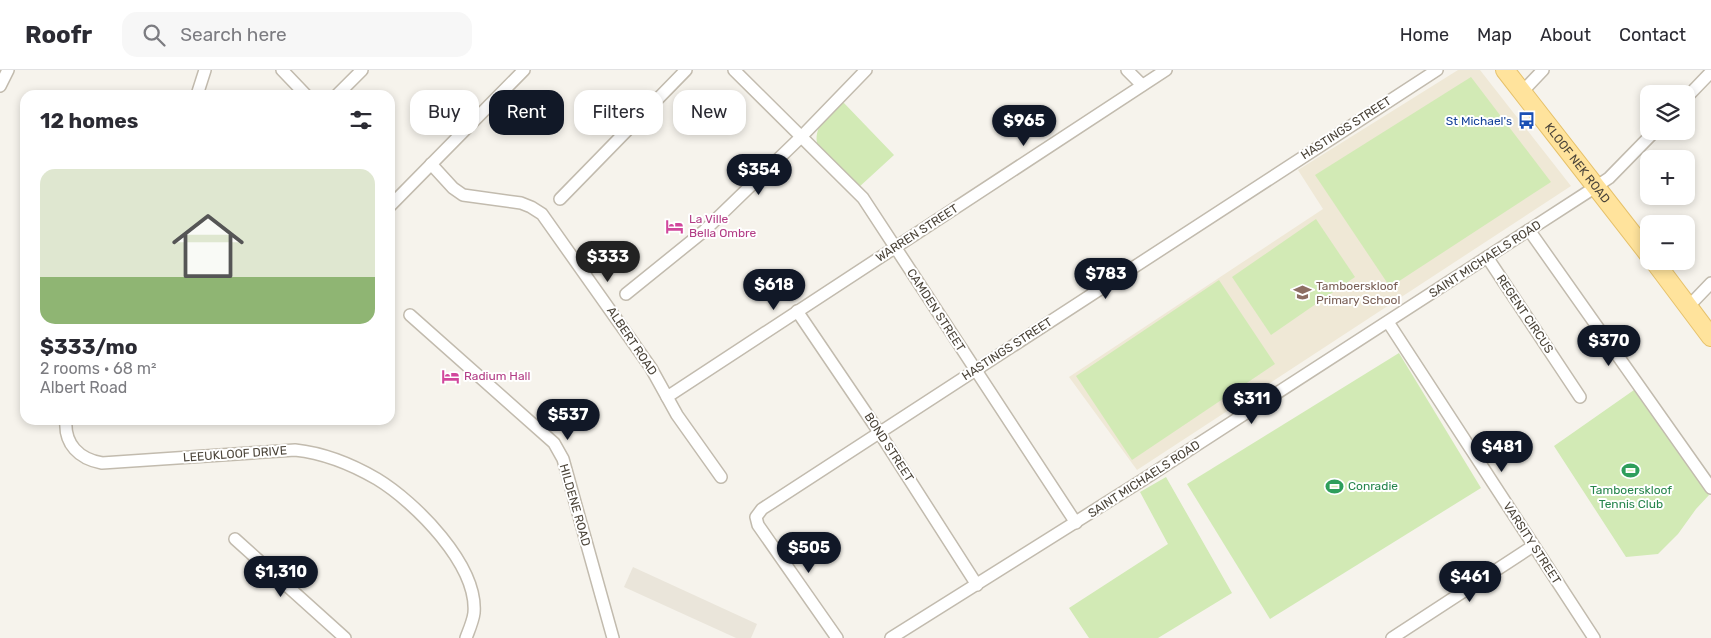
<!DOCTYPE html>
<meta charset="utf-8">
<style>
:root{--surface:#fff;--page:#f7f7f7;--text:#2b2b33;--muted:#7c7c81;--line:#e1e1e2;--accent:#111827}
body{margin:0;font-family:Rubik,sans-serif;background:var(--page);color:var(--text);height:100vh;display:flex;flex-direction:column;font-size:19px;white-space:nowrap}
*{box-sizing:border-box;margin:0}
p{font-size:16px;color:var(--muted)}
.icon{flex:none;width:28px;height:28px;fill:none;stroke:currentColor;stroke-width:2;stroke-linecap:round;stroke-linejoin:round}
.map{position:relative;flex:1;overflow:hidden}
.side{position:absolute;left:20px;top:20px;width:375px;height:335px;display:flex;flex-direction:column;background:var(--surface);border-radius:15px;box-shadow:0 2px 8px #0003}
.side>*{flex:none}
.guide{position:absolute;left:410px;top:20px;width:475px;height:45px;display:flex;gap:10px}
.controls{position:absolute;left:1640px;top:15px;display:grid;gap:10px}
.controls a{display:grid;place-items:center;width:55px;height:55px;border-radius:10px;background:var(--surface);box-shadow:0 2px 8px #0003;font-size:25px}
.price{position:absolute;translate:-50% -42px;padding:0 11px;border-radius:18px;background:var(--accent);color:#fff;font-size:16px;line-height:32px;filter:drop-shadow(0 1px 2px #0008)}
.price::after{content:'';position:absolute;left:50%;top:30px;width:15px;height:11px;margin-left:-8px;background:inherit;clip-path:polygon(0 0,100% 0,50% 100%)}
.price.selected{background:#222;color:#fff}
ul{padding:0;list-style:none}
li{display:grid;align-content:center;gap:10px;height:265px;padding:0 20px}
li+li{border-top:1px solid var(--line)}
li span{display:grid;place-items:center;height:155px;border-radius:15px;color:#555}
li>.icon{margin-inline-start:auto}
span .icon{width:90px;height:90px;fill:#fffc;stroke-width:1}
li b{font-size:21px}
h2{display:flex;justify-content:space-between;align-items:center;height:60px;padding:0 20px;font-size:21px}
.chip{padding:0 18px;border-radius:15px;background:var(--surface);box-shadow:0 2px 8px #0003;font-size:18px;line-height:45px}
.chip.selected{background:var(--accent);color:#fff}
header{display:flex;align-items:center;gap:30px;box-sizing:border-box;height:70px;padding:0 25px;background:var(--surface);border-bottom:1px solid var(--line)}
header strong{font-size:24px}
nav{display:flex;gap:28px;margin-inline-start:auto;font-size:18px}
.search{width:350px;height:45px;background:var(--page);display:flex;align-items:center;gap:12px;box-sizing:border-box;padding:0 18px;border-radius:15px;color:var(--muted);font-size:19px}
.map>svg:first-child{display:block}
.residential{fill:#eae5da}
.education{fill:#efe8d6}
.green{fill:#d2eab5}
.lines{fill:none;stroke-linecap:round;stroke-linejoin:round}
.street-casing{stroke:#c2bbae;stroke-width:14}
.primary-casing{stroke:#e6c16a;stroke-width:20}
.street{stroke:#fff;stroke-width:11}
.primary{stroke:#ffe39c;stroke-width:18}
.labels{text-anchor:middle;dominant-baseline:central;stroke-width:4;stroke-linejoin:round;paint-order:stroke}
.transit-label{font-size:12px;fill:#164399;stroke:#fff;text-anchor:end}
.street-label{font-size:12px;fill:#4b4439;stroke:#fff}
.hotel-label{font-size:12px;fill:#b23c85;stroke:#fff;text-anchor:start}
.education-label{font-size:12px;fill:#785e54;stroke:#fff;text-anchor:start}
.leisure-label{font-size:12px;fill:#27864d;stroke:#fff;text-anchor:start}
</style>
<header>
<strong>Roofr</strong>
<div class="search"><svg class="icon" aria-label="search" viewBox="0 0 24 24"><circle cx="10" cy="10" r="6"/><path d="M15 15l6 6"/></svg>Search here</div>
<nav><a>Home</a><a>Map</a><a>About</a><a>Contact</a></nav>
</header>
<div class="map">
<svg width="1711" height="568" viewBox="0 0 1711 568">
<rect width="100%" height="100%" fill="#f6f3ec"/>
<!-- residential -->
<polygon class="residential" points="633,497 757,554 751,568 736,568 624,517"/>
<!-- education -->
<polygon class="education" points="1458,0 1480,0 1571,116 1137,400 1069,307 1323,139 1298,100"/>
<!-- green -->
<g class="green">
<polygon points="1471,7 1551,112 1390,217 1315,105"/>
<path d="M843 32 894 85 858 118 817 73C814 54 830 44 843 32Z"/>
<polygon points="1316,149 1355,207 1271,265 1232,207"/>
<polygon points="1219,210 1275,294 1132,390 1076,306"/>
<polygon points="1399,283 1481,418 1270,549 1187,414"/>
<polygon points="1634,320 1709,425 1696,439 1678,464 1658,484 1626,487 1554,376"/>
<polygon points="1166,407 1232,523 1158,568 1089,568 1069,538 1168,474 1140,422"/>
</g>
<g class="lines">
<defs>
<g id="street">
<polyline points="282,0 306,25"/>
<polyline points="734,0 863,128 1076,453"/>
<polyline points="1127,0 1142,15"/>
<polyline points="0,16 8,0"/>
<polyline points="1523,21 1543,0"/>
<polyline points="197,25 205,0"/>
<polyline points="337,25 362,0"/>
<polyline points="1686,28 1711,2"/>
<polyline points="431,94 453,118 463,125 521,133 531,137 542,144 651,298 677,345 721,407"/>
<polyline points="560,129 686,0"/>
<polyline points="390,136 524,0"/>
<polyline points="1529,160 1711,418"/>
<polyline points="1487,187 1580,327"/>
<polyline points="626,224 704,161 802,66 866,0"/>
<polyline points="1688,237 1711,213"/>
<polyline points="797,241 879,362 977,515"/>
<polyline points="410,245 554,373 563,389 613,568"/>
<polyline points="1388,252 1594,568"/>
<polyline points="667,327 1166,0"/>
<path d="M66 350C64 374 79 389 102 393L295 380C323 383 353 395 377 409 415 432 478 495 474 543 473 551 469 560 466 568"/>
<polyline points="235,469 345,568"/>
<polyline points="837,568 758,455 756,447 762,439 1437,0"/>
<polyline points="891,568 1141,411 1597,116 1609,108 1655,61"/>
<polyline points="1392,568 1533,476"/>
</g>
<g id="primary">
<path id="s1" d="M1505 0 1649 185"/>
<polyline points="1654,191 1711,267"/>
</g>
</defs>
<!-- street casing -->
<use href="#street" class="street-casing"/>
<!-- primary casing -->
<use href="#primary" class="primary-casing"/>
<!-- street -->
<use href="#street" class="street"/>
<!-- primary -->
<use href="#primary" class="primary"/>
</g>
<!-- icons -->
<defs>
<symbol id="bus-bare" viewBox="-9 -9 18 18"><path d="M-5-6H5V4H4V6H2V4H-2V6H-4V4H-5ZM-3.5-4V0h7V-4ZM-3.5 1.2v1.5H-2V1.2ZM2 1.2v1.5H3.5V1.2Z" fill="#1a4fb4" stroke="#fff" stroke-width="2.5" paint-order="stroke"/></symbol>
<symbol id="hotel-bare" viewBox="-9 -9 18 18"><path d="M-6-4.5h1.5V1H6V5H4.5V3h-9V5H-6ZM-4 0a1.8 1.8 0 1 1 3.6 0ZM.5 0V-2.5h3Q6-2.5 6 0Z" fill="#d1479c" stroke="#fff" stroke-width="2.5" paint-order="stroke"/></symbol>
<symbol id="school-bare" viewBox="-9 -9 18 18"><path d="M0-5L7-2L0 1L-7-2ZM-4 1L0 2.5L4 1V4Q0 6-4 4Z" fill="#8d6e63" stroke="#fff" stroke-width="2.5" paint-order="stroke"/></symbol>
<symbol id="stadium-bare" viewBox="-9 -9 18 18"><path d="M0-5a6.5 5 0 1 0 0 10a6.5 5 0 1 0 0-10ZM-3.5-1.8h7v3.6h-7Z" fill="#2e9e5b" stroke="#fff" stroke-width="2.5" paint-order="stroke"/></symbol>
</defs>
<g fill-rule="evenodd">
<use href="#bus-bare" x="1514" y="38" width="25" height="25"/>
<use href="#hotel-bare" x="662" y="144" width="25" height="25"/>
<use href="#school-bare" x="1290" y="210" width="25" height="25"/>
<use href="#hotel-bare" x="438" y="294" width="25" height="25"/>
<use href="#stadium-bare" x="1618" y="388" width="25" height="25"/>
<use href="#stadium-bare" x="1322" y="404" width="25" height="25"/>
</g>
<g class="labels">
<!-- transit labels -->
<g class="transit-label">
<text x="1512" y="51">St Michael's</text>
</g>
<!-- street labels -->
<g class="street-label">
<text transform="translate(1346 58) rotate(-33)">HASTINGS STREET</text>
<text stroke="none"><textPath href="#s1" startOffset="118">KLOOF NEK ROAD</textPath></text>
<text transform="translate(917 163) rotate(-33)">WARREN STREET</text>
<text transform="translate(1485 189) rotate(-33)">SAINT MICHAELS ROAD</text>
<text transform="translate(936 240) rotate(57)">CAMDEN STREET</text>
<text transform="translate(1525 244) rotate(56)">REGENT CIRCUS</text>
<text transform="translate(632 271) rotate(56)">ALBERT ROAD</text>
<text transform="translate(1007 279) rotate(-33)">HASTINGS STREET</text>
<text transform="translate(889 377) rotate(57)">BOND STREET</text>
<text transform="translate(235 384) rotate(-4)">LEEUKLOOF DRIVE</text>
<text transform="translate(1144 409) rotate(-33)">SAINT MICHAELS ROAD</text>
<text transform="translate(575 435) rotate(74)">HILDENE ROAD</text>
<text transform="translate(1532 473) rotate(57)">VARSITY STREET</text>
</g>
<!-- hotel labels -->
<g class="hotel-label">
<text x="689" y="149">La Ville<tspan x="689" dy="14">Bella Ombre</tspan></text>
<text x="464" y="306">Radium Hall</text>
</g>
<!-- education labels -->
<g class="education-label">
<text x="1316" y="216">Tamboerskloof<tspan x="1316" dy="14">Primary School</tspan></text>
</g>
<!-- leisure labels -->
<g class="leisure-label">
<text x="1348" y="416">Conradie</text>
<text x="1631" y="420" text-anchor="middle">Tamboerskloof<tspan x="1631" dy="14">Tennis Club</tspan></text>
</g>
</g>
</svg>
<div class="controls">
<a><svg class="icon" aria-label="layers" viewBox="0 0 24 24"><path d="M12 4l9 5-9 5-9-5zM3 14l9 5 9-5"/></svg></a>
<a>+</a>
<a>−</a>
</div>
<b class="price" style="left:1024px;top:77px">$965</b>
<b class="price" style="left:759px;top:126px">$354</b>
<b class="price selected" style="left:608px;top:213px">$333</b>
<b class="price" style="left:1106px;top:230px">$783</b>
<b class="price" style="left:774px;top:241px">$618</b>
<b class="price" style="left:1609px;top:297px">$370</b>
<b class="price" style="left:1252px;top:355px">$311</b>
<b class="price" style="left:568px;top:371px">$537</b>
<b class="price" style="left:1502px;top:403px">$481</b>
<b class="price" style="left:809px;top:504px">$505</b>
<b class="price" style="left:281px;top:528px">$1,310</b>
<b class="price" style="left:1470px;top:533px">$461</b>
<div class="guide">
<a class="chip">Buy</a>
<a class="chip selected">Rent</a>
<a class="chip">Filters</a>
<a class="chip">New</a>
</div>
<section class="side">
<h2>12 homes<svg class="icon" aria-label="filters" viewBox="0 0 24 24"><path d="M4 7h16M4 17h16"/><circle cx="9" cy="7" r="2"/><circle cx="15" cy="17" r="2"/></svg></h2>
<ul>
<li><span style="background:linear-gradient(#dfe7d0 70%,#8fb573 0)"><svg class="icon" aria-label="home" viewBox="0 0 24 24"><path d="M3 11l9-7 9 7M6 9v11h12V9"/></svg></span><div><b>$333/mo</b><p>2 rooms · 68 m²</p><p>Albert Road</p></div></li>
</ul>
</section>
</div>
